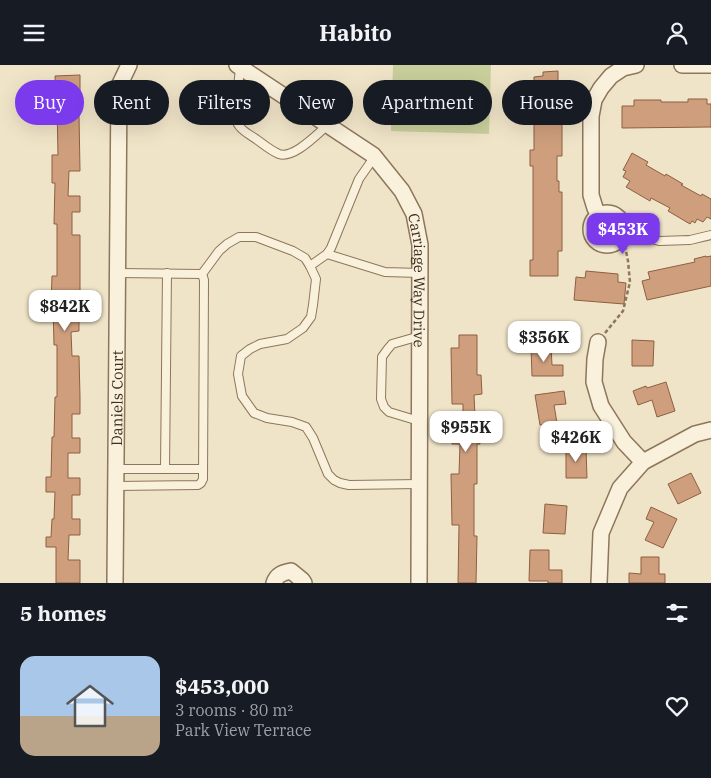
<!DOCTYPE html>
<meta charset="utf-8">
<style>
:root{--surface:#171b24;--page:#242831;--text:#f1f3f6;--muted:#9ea1a6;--line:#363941;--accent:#7c3aed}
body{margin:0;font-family:"IBM Plex Serif",serif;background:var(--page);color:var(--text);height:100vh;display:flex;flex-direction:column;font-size:19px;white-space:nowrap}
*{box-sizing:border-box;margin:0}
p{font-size:16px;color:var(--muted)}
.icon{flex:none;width:28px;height:28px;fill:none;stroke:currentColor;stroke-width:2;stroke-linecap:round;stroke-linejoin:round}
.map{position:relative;height:518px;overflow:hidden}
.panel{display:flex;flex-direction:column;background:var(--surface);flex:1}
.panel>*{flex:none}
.hud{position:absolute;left:15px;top:15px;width:681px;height:45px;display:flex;gap:10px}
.price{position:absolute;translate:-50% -42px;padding:0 11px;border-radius:10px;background:#fff;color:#222;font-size:16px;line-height:32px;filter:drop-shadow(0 1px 2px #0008)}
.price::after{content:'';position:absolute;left:50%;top:30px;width:15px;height:11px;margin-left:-8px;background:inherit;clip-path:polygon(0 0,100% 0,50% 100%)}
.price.active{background:var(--accent);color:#fff}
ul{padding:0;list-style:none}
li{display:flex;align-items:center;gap:15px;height:125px;padding:0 20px}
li+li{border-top:1px solid var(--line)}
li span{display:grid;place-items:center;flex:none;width:140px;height:100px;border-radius:15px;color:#555}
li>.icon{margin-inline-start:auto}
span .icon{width:60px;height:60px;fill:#fffc;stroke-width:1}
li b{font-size:21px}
h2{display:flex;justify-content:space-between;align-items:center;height:60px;padding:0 20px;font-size:21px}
.pill{padding:0 18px;border-radius:22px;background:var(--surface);box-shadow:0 5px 20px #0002;font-size:18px;line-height:45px}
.pill.active{background:var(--accent);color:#fff}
header{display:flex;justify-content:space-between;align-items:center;height:65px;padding:0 20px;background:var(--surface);font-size:22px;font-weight:700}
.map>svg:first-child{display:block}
.green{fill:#c9cf9b}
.building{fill:#cf9f7d;stroke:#8d5f41}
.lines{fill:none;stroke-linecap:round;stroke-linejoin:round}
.service-casing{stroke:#8d765c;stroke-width:10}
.minor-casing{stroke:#8d765c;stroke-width:18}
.path{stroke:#8d765c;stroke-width:2.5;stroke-dasharray:4 2.5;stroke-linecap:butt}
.service{stroke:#faf1dc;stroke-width:8}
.minor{stroke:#faf1dc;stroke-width:15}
.labels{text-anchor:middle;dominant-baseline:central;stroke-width:4;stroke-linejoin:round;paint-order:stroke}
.street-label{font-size:15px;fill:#3d2e20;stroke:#f7eed8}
</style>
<header><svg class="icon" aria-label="menu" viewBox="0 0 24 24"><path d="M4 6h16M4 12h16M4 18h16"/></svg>Habito<svg class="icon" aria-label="person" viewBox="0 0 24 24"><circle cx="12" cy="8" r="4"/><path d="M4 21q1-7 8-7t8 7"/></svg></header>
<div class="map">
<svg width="711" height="518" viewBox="0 0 711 518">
<rect width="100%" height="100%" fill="#f0e4c8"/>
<!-- green -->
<polygon class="green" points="393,0 491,0 489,69 391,66"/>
<!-- building -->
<g class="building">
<polygon points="558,6 558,16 562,16 562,91 557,91 557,116 559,116 559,127 562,127 562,186 558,186 558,211 530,211 530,195 533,195 533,101 530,101 530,85 534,85 534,12 543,11 543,7"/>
<polygon points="80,10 80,27 72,27 73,50 79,50 80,106 69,106 68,131 80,131 80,147 72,147 72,170 80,170 80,227 69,227 68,252 79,251 79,266 71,267 72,291 79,291 80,332 80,349 72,349 72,373 80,373 80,388 68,388 68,413 80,413 80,430 72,430 72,454 80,454 80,470 69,470 68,495 80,495 80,518 56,518 56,482 46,482 46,472 51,472 52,454 54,454 55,427 46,427 46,412 51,412 52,372 54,372 55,332 57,332 57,280 54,280 53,239 51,239 52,211 57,211 57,159 54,159 55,118 52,118 52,90 58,90 57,38 56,38 55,11"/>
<polygon points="688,34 707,34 707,39 711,39 711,62 622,63 622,41 634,41 634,35 661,35 661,37 688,37"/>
<polygon points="632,88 648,97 646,100 665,111 666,109 683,119 681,120 701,131 702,129 711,134 711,154 707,152 703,157 697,154 695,158 692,156 690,159 668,146 670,143 651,133 650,136 626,122 630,116 623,112 626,106 623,105"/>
<polygon points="706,191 706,192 711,191 711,221 647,235 642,216 650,214 648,207 695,197 694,194"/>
<polygon points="586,206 618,209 618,217 626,218 624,239 574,235 576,212 585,213"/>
<polygon points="459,270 477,270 477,310 481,310 482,329 474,330 475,351 486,351 486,363 479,363 480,379 477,379 477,419 474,419 474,471 477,471 476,518 458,518 459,460 452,460 451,409 459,409 460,379 452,379 452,363 463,363 463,339 452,339 451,283 459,283"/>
<polygon points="632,275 654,276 653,301 632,301"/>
<polygon points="531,281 551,281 552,300 563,300 563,311 532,311"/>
<polygon points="666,317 675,346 657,352 652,335 638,340 633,326 646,321 647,323"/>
<polygon points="564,326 566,339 554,340 557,358 540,360 535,330"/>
<polygon points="566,383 586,383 587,413 566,413"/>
<polygon points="691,408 701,428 678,439 668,419"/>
<polygon points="545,439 567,441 565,469 543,468"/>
<polygon points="651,442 677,454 663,483 645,475 654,457 646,454"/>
<polygon points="530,485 549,485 549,505 562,505 562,518 548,518 548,516 529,516"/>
<polygon points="641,492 659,492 659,509 665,509 665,518 629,518 629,508 641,509"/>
</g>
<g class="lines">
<defs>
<g id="service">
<path d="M240 3 235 52C238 64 247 68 256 74 263 79 271 86 279 89 294 94 317 69 328 60"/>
<polyline points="623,166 659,176 690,175 711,170"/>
<polyline points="327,189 385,207 420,208"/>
<polyline points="310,201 327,189 331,183 359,114 375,91"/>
<polyline points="118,208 202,209"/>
<polyline points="202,209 219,186 227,179 239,172 256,172 293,186 305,193 310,201 316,214 313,240 311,252 303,263 287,274 260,279 250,284 241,291 238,309 242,331 254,348 267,353 292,357 306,362 313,373 328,409 334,415 340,418 349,420 419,419"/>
<polyline points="419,356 389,347 384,342 381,334 382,292 387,285 392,279 420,271"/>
<polyline points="116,404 203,404"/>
<polyline points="165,404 167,208"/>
<polyline points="116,421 198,420 201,418 203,414 204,215 202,209"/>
</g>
<g id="minor">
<path id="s1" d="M237 0 373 90 402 126 414 149 420 180 419 518"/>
<polyline points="682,0 711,0"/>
<circle cx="607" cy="164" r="16"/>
<polyline points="599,150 595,143 591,130 591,51 594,35 601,23 611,11 623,3 636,0"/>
<polyline points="598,277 595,294 594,317 601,341 624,377 643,397"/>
<path id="s2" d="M115 518 119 21 129 0"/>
<path d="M274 518C277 509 283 508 291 506L302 515 304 518"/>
<polyline points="599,518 601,468 620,423 643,397 695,369 711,365"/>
</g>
</defs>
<!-- service casing -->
<use href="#service" class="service-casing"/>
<!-- minor casing -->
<use href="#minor" class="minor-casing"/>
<!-- path -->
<polyline class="path" points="605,268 623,246 630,217 628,196 624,176"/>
<!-- service -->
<use href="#service" class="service"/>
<!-- minor -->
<use href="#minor" class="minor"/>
</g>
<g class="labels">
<!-- street labels -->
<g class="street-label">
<text stroke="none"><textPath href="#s1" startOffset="302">Carriage Way Drive</textPath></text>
<text stroke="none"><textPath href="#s2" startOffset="185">Daniels Court</textPath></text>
</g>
</g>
</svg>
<b class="price active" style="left:623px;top:190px">$453K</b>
<b class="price" style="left:65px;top:267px">$842K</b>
<b class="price" style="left:544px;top:298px">$356K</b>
<b class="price" style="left:466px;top:388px">$955K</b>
<b class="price" style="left:576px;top:398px">$426K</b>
<div class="hud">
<a class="pill active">Buy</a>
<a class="pill">Rent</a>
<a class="pill">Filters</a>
<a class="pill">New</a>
<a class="pill">Apartment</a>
<a class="pill">House</a>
</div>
</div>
<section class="panel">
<h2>5 homes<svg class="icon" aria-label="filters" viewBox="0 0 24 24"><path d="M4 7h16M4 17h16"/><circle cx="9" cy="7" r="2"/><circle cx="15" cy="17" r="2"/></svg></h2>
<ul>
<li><span style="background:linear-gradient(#a9c7e8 60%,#b9a48a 0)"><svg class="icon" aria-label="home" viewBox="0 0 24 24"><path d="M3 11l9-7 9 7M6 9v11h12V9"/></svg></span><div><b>$453,000</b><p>3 rooms · 80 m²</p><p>Park View Terrace</p></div><svg class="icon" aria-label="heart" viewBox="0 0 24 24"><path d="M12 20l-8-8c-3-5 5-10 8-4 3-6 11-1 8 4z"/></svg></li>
</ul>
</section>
